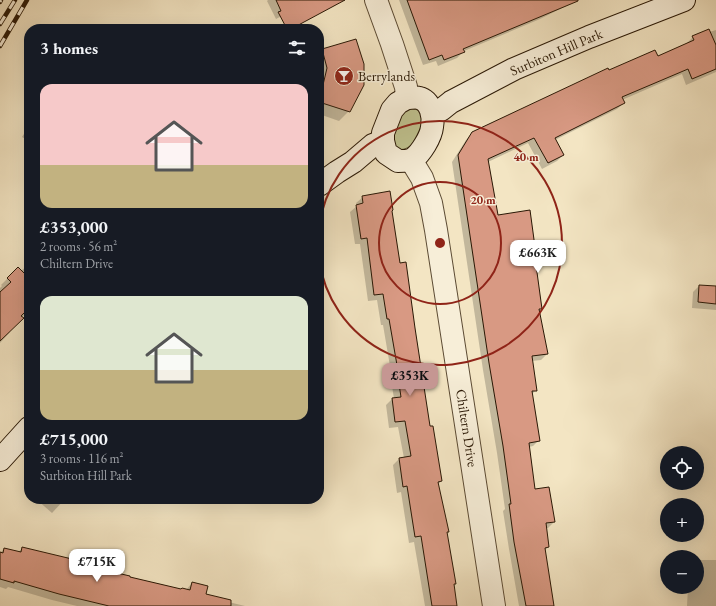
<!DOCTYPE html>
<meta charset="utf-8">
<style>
:root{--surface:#171b24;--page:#242831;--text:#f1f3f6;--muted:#9ea1a6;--accent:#c59692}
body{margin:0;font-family:"EB Garamond",serif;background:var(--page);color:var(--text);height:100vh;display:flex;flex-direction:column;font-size:15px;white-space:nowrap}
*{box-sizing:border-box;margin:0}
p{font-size:13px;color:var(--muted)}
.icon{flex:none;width:22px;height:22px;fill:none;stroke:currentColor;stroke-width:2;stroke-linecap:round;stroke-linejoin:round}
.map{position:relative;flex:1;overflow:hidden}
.sheet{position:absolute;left:24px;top:24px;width:300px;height:480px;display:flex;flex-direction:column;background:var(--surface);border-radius:16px;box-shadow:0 4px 16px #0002}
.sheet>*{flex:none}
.controls{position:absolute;left:660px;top:446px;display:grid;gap:8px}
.controls a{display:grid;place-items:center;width:44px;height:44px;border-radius:50%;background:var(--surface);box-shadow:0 4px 16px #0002;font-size:20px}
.price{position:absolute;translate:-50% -34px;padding:0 9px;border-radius:8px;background:#fff;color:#222;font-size:13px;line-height:26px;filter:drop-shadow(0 1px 2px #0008)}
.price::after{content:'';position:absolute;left:50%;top:24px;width:12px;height:9px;margin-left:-6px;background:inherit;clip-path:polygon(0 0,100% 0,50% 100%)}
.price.active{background:var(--accent);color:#111}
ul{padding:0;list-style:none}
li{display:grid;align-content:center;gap:8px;height:212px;padding:0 16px}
li span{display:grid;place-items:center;height:124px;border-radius:12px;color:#555}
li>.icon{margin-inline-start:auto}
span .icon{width:72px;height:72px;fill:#fffc;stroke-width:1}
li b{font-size:17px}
h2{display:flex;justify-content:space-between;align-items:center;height:48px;padding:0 16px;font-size:17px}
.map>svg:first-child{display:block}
.green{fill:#c0c390;stroke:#756e4a}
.shadow{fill:#0003}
.building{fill:#d89983;stroke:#2a1805}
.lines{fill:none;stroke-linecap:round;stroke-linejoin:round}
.street-casing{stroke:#5c4b34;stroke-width:24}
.secondary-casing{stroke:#2a1805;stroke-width:24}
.street{stroke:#f7eed8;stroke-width:22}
.secondary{stroke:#f7eed8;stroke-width:22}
.rail-casing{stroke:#2a1805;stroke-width:4.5}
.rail{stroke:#f7eed8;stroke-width:3;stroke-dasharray:9;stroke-linecap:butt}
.ring{fill:none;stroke:#8f2418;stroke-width:2}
.labels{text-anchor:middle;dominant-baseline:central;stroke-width:3;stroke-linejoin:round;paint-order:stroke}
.street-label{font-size:14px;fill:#2a1805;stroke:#f7eed8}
.poi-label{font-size:14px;fill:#2a1805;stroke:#f7eed8;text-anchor:start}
.centre{fill:#8f2418;stroke:#f7eed8;stroke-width:2}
.ring-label{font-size:12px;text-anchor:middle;font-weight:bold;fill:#8f2418;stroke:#f7eed8;stroke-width:3;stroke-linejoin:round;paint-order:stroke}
</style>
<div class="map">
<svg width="716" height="606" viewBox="0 0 716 606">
<rect width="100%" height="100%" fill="#f3e5c3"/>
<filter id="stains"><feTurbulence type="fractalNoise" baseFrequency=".005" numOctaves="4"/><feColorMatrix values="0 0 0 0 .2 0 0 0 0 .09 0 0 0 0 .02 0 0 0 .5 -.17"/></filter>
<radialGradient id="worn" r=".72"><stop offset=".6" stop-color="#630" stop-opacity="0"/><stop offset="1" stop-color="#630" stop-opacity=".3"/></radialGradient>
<!-- green -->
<polygon class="green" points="413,107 420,109 424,121 412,145 403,150 395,148 393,138 403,110"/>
<!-- shadow -->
<g class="shadow">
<polygon points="268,0 312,0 276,19 267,1"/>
<polygon points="399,0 578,0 540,19 464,51 457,58 438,66 436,61 423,65"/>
<polygon points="716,30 716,72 686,85 682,74 622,100 624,103 617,109 555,140 563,155 557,161 542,169 528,143 488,162 497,216 535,248 539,264 535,268 541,308 538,311 547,354 541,360 532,361 536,390 531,395 539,440 533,446 529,447 535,490 554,522 548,528 546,528 548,547 544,551 553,606 519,606 509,549 503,511 505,509 497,453 483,370 452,162 466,140 472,133 608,71 657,58 687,45 687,43 693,37"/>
<polygon points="323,50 349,111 339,121 319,114 319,54"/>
<polygon points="29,126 29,141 22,137"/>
<polygon points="363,197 391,211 429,427 441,481 438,484 448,532 446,534 455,584 453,585 456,606 425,606 414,542 409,543 401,492 397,493 393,465 399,459 404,458 398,427 389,428 386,405 392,399 394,399 391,379 392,378 383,325 381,325 377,300 368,301 360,244 355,244 350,212 357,206 356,203"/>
<polygon points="29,264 29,310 9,331 10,332 0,343 0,288 2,286 1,285 18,268 21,271"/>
<polygon points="699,286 716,287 716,310 692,308 693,292"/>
<polygon points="36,499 65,499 52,513"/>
<polygon points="716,528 716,606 687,606 688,587 697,587 697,560 716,560"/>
<polygon points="23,548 69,564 103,572 104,571 180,590 186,590 192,583 204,596 245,606 77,606 52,600 8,587 6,589 0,587 0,553 4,549 18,552"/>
</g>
<!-- building -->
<g class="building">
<polygon points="276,0 345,0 291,29 287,29 278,12 281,11"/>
<polygon points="407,0 578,0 578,1 463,49 465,52 444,60 442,55 429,60"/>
<polygon points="709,29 716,45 716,69 692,79 688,69 622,97 625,103 555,138 564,155 548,163 534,138 488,159 498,215 530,210 535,247 538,246 540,264 536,265 542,309 539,309 548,354 532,356 537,391 532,391 540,441 529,443 535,489 549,487 555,522 546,523 549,547 545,548 554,606 526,606 514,542 509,504 511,504 503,446 489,363 458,155 472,132 608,68 609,70 655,50 658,56 694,40 692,36"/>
<polygon points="356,39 364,64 364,85 350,112 319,102 327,68 322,49"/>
<polygon points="390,191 393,210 392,211 400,263 406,262 415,328 430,426 433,426 442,481 438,482 449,532 447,532 456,584 454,584 457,606 432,606 421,536 415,537 407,486 403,487 399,458 411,456 405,421 395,422 392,398 401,397 397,371 398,371 389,319 387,319 383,294 374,295 367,238 361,239 356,205 363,203 362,196"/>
<polygon points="18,267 29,278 29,308 21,316 24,318 0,341 0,292 11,282 7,278"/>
<polygon points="699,285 716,286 716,304 698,302"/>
<polygon points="22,547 72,559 71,563 104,572 104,570 130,576 130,577 181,589 182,588 190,590 192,582 208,586 206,594 231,600 231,606 109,606 59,594 14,581 14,583 0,579 0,552 3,553 4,548 21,552"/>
</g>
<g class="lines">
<defs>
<g id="street">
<polyline points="376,0 392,44 406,87 407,98"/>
<polyline points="411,160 422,178 431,203 436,230 494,606"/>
</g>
<g id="secondary">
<path d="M407 98C411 98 416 97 419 98 431 101 434 117 432 127 431 137 421 153 413 159 409 161 402 161 398 161L386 153 383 141V133L392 110 398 103Z"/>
<polyline points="432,111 441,110 451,102 514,69 589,37 684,0"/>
<polyline points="319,185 337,172 353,162 373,145 383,141"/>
<polyline points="0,460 29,428"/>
</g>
</defs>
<!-- street casing -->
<use href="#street" class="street-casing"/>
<!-- secondary casing -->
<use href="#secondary" class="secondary-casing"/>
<!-- street -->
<use href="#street" class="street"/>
<!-- secondary -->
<use href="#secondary" class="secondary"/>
<defs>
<g id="rail">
<polyline points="0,2 1,0"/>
<polyline points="0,24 15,0"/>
<polyline points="0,46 27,0"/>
</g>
</defs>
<!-- rail casing -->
<use href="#rail" class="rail-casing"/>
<!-- rail -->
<use href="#rail" class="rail"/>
</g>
<!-- distance rings -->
<g class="ring">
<circle cx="440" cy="243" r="61"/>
<path d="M319 227A122 122 0 1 1 319 259"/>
</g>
<!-- icons -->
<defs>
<symbol id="bar-disc" viewBox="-11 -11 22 22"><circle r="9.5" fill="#8f2418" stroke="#f7eed8"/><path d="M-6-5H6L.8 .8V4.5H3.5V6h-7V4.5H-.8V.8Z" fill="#fff"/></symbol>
</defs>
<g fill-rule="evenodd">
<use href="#bar-disc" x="333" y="65" width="22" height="22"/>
</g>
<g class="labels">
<!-- street labels -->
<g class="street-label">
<text transform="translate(556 52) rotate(-23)">Surbiton Hill Park</text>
<text transform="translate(467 428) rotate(81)">Chiltern Drive</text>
</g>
<!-- poi labels -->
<g class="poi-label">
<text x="358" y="76">Berrylands</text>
</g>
</g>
<circle cx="440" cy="243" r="6" class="centre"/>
<g class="ring-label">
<text x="526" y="161">40 m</text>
<text x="483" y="204">20 m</text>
</g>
<rect width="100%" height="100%" filter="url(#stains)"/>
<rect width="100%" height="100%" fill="url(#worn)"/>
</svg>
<div class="controls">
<a><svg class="icon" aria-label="locate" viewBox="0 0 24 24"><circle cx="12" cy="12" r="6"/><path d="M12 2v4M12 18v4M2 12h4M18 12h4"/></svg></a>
<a>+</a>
<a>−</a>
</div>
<b class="price" style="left:538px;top:274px">£663K</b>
<b class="price active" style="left:410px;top:397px">£353K</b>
<b class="price" style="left:97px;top:583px">£715K</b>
<section class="sheet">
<h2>3 homes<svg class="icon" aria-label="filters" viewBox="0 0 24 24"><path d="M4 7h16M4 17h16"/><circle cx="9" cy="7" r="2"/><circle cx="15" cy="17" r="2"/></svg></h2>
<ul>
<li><span style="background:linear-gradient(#f6c9c9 65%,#c2b280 0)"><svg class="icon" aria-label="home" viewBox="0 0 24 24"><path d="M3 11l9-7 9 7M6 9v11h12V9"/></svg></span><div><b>£353,000</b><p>2 rooms · 56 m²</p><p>Chiltern Drive</p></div></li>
<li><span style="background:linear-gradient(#dfe7d0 60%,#c2b280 0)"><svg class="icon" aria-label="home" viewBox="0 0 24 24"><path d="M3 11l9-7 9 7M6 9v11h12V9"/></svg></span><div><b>£715,000</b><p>3 rooms · 116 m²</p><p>Surbiton Hill Park</p></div></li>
</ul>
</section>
</div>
